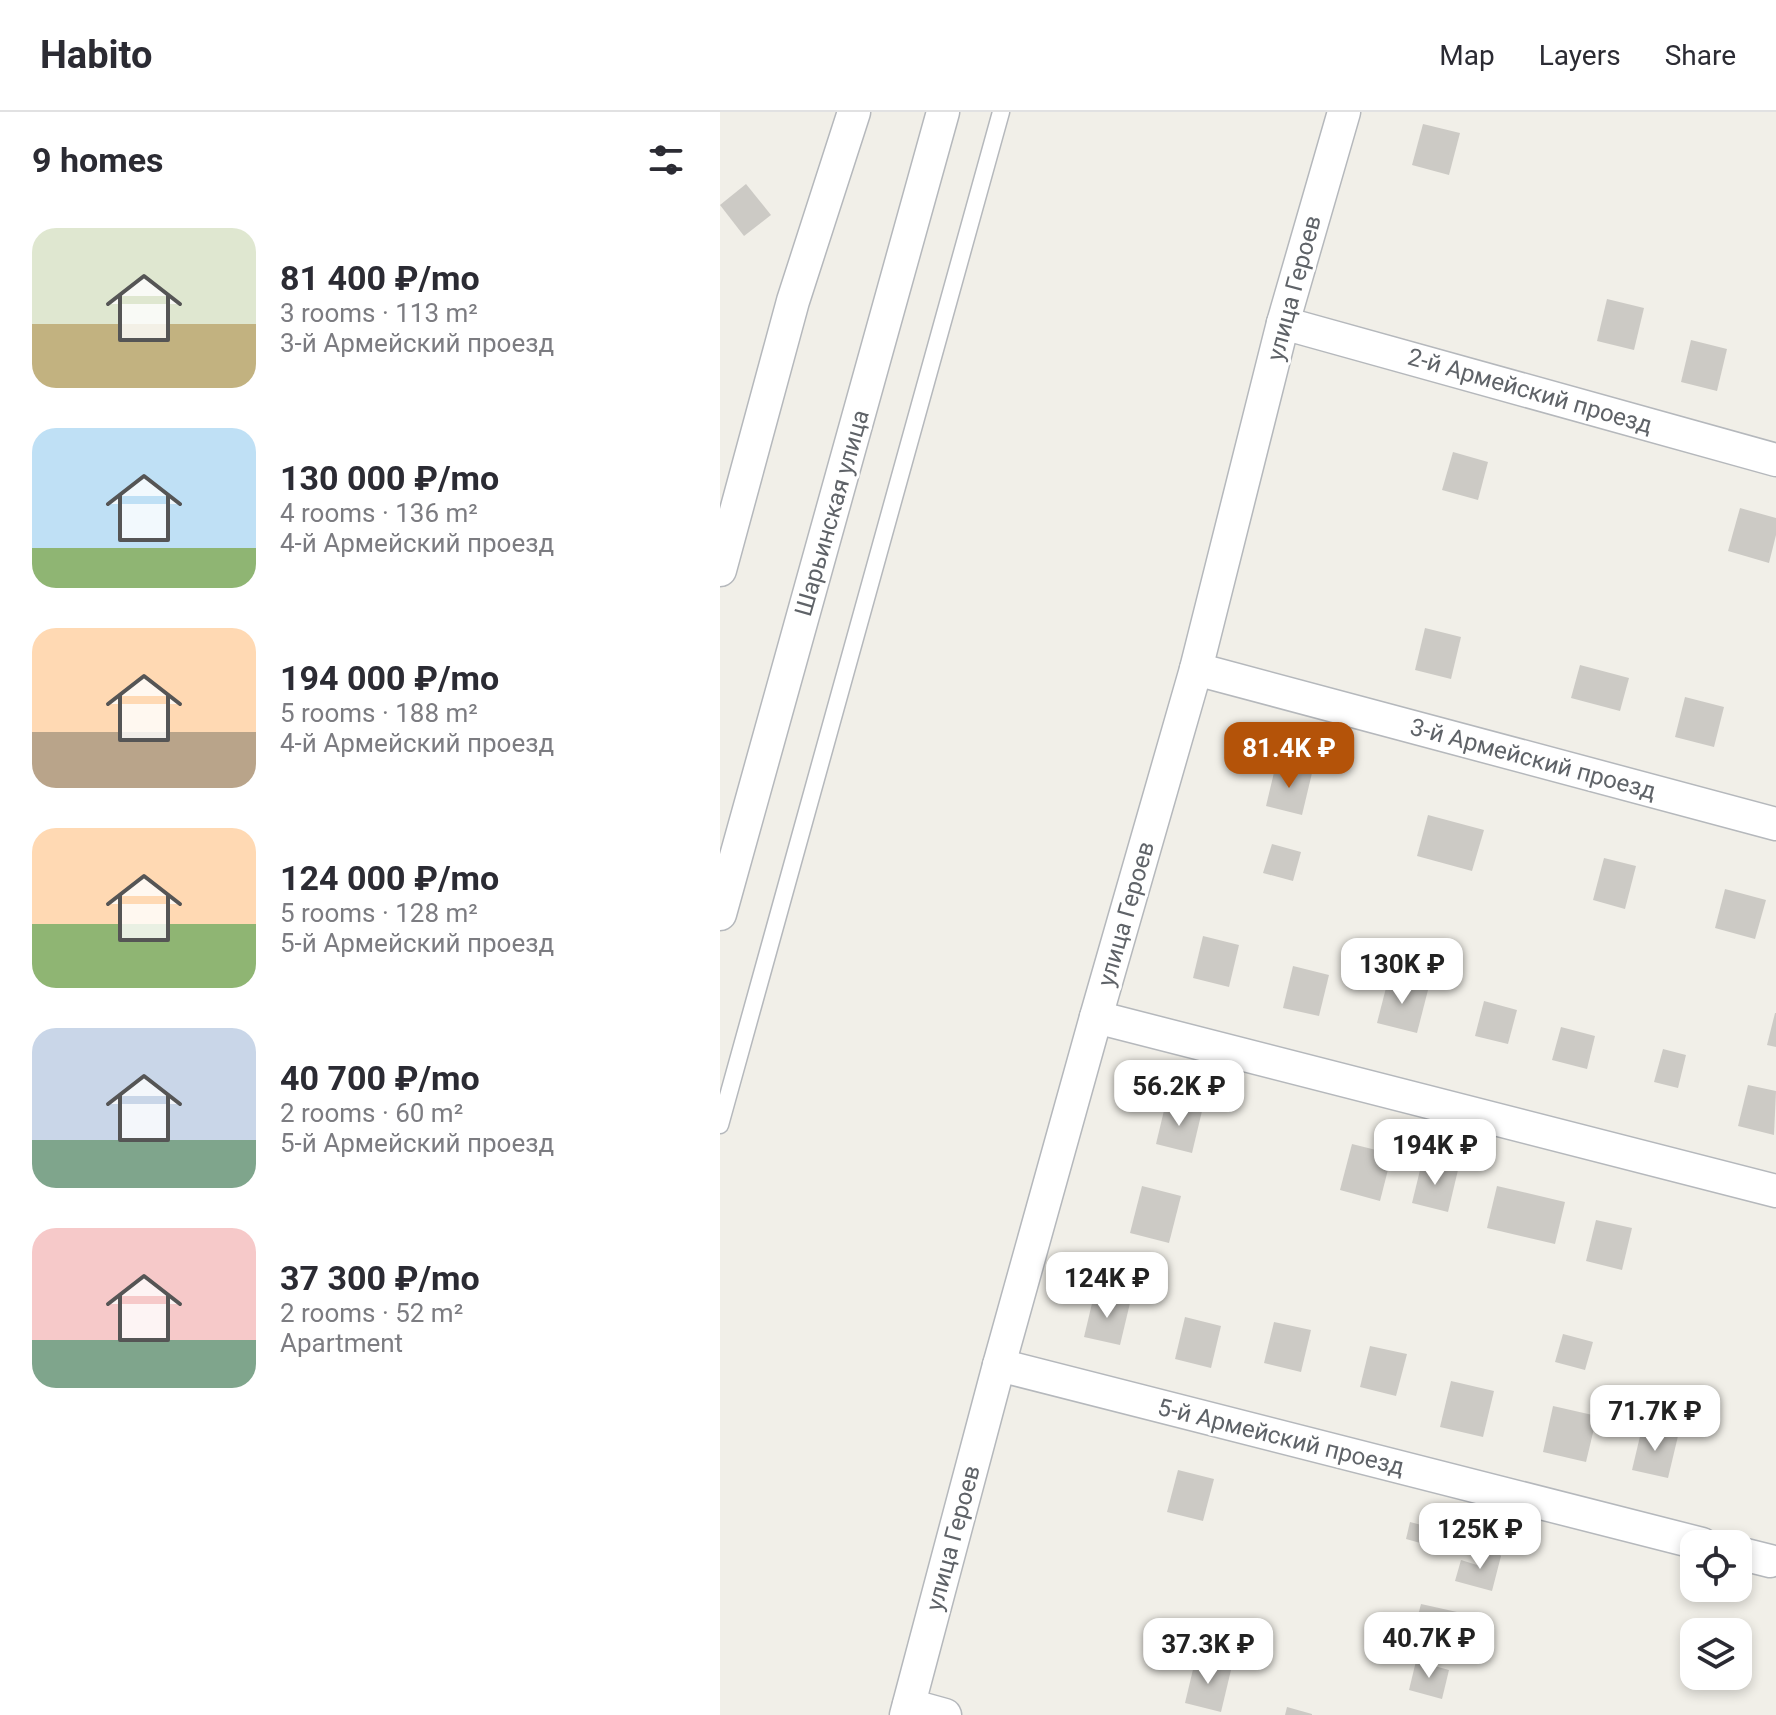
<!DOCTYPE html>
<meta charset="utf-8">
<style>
:root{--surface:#fff;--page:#f2f2f3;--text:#2b2b33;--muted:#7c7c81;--line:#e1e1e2;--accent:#b45309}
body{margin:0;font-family:Roboto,sans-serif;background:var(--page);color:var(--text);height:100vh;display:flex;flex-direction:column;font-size:30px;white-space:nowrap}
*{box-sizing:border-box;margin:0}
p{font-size:26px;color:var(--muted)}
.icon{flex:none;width:44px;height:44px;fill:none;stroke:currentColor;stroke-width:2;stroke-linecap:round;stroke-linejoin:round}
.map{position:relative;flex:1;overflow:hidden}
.side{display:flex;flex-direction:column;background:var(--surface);width:720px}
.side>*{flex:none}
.controls{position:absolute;left:960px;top:1418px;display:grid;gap:16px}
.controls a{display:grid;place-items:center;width:72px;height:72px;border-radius:16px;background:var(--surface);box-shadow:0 4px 12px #0003;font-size:40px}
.price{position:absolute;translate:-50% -68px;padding:0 18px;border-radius:16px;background:#fff;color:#222;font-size:26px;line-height:52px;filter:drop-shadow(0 2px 4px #0008)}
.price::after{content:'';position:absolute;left:50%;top:48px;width:24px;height:18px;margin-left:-12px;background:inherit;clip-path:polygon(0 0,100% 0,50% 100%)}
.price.selected{background:var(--accent);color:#fff}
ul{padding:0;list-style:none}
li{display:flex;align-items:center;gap:24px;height:200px;padding:0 32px}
li span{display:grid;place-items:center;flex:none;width:224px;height:160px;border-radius:24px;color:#555}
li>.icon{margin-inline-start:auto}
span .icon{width:96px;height:96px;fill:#fffc;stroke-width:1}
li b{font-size:34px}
h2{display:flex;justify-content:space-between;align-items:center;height:96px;padding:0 32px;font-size:34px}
header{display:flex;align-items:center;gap:48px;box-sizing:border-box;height:112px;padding:0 40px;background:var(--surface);border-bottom:2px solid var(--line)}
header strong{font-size:38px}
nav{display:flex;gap:44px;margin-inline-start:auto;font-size:28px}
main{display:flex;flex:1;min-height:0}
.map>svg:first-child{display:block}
.building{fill:#cccac5}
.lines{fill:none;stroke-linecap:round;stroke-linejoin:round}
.lane-casing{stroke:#b5b8bc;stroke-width:19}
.street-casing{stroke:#b5b8bc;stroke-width:35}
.lane{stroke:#fff;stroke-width:16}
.street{stroke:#fff;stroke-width:32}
.labels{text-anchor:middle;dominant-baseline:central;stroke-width:6;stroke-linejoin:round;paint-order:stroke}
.street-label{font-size:24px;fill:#5f6368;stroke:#fff}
</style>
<header>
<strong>Habito</strong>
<nav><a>Map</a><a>Layers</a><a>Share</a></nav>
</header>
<main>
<section class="side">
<h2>9 homes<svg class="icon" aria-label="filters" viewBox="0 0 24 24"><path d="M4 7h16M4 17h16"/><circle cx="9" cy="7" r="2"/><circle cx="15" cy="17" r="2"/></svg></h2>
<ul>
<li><span style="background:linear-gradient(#dfe7d0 60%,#c2b280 0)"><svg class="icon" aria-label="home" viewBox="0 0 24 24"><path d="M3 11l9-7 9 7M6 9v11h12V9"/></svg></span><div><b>81 400 ₽/mo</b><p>3 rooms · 113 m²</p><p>3-й Армейский проезд</p></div></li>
<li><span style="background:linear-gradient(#bfe0f5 75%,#8fb573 0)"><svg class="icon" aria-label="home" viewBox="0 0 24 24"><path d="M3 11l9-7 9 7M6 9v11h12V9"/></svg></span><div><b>130 000 ₽/mo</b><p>4 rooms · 136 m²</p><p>4-й Армейский проезд</p></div></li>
<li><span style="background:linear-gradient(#ffd9b3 65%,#b9a48a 0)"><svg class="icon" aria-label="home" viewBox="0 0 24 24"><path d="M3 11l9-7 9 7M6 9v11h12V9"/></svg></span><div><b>194 000 ₽/mo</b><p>5 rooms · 188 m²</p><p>4-й Армейский проезд</p></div></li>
<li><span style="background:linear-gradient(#ffd9b3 60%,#8fb573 0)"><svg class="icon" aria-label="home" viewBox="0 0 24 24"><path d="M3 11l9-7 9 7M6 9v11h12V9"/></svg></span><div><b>124 000 ₽/mo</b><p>5 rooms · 128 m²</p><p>5-й Армейский проезд</p></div></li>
<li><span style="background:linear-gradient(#c9d6e8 70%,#7fa58c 0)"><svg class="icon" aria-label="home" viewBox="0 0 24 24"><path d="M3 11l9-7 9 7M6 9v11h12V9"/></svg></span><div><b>40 700 ₽/mo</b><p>2 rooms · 60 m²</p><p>5-й Армейский проезд</p></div></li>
<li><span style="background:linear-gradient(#f6c9c9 70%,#7fa58c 0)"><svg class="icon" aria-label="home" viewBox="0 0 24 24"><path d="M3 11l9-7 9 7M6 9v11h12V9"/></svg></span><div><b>37 300 ₽/mo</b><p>2 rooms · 52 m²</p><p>Apartment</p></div></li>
</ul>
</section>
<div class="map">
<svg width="1056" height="1603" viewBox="0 0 1056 1603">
<rect width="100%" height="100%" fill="#f1efe8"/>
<!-- building -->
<g class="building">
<polygon points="703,12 740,21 729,63 692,53"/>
<polygon points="26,72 51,103 24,124 0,93"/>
<polygon points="887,187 924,196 914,238 877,229"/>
<polygon points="971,228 1007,237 997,279 961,270"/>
<polygon points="733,340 768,350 758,388 722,378"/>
<polygon points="1020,396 1056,406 1056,423 1049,451 1008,439"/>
<polygon points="705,516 741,525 731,567 695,558"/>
<polygon points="860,553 909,566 900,599 851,586"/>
<polygon points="965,585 1004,595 994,635 955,625"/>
<polygon points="556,652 592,661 582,703 546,694"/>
<polygon points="708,703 764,718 752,759 697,744"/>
<polygon points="552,732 581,740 573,769 543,761"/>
<polygon points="884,746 916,754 905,797 873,788"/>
<polygon points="1005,777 1046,788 1035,827 995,816"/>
<polygon points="483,824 519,833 509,875 473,866"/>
<polygon points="573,854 609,863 599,904 563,896"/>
<polygon points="668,868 708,878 697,921 657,911"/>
<polygon points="764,889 797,898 788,932 755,924"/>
<polygon points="1055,901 1056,901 1056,935 1047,933"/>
<polygon points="841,915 875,924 867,957 832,948"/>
<polygon points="943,937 966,943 958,976 934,970"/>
<polygon points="1028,973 1056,979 1054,1023 1018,1014"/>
<polygon points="446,990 482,999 472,1041 436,1032"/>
<polygon points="632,1032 672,1042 660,1089 620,1078"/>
<polygon points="702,1050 738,1058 728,1100 692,1091"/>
<polygon points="422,1074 461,1084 449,1131 410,1121"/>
<polygon points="777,1074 845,1090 835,1132 767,1116"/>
<polygon points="876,1108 912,1116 902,1158 866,1149"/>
<polygon points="374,1183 410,1191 400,1233 364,1225"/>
<polygon points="465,1205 501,1214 491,1256 455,1247"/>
<polygon points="554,1210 591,1218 581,1260 544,1251"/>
<polygon points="843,1222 873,1230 865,1258 835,1250"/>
<polygon points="650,1234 687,1242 676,1284 640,1275"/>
<polygon points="731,1269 774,1279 763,1325 720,1315"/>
<polygon points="833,1294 877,1304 866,1350 823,1340"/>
<polygon points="922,1316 958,1324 948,1366 912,1358"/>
<polygon points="458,1358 494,1367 483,1409 447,1400"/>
<polygon points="690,1410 709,1415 704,1432 686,1427"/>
<polygon points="768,1437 777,1439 781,1444 772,1479 735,1469 741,1448 757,1453 761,1439"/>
<polygon points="701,1492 737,1500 726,1542 690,1534"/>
<polygon points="475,1549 511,1558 501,1600 465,1591"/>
<polygon points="696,1549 729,1558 722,1587 689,1578"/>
<polygon points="567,1595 592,1602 592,1603 565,1603"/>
</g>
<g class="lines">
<defs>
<polyline id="lane" points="0,1013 281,0"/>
<g id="street">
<polyline points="563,211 1056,348"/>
<polyline points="0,458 73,189 134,0"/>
<polyline points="476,557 1056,712"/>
<polyline points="0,802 223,0"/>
<polyline points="376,905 1056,1079"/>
<polyline points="279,1253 982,1432"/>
<polyline points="1018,1441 1050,1449"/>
<polyline points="189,1593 225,1603"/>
<polyline points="186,1603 279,1253 376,905 476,557 563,211 624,0"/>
</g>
</defs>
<!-- lane casing -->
<use href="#lane" class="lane-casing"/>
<!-- street casing -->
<use href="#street" class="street-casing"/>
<!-- lane -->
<use href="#lane" class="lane"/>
<!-- street -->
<use href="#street" class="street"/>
</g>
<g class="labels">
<!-- street labels -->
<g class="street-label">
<text transform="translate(574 176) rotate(-75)">улица Героев</text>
<text transform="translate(810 279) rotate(16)">2-й Армейский проезд</text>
<text transform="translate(112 401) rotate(-74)">Шарьинская улица</text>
<text transform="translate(813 647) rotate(15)">3-й Армейский проезд</text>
<text transform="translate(406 802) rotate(-74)">улица Героев</text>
<text transform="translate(561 1325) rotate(14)">5-й Армейский проезд</text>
<text transform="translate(233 1426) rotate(-75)">улица Героев</text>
</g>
</g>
</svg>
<div class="controls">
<a><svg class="icon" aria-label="locate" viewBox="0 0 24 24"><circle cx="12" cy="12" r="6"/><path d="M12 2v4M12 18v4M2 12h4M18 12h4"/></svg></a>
<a><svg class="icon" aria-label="layers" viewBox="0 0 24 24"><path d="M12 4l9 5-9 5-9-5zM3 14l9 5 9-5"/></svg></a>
</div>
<b class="price selected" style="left:569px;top:678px">81.4K ₽</b>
<b class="price" style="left:682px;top:894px">130K ₽</b>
<b class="price" style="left:459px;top:1016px">56.2K ₽</b>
<b class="price" style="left:715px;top:1075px">194K ₽</b>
<b class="price" style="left:387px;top:1208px">124K ₽</b>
<b class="price" style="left:935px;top:1341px">71.7K ₽</b>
<b class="price" style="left:760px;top:1459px">125K ₽</b>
<b class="price" style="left:709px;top:1568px">40.7K ₽</b>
<b class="price" style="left:488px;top:1574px">37.3K ₽</b>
</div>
</main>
